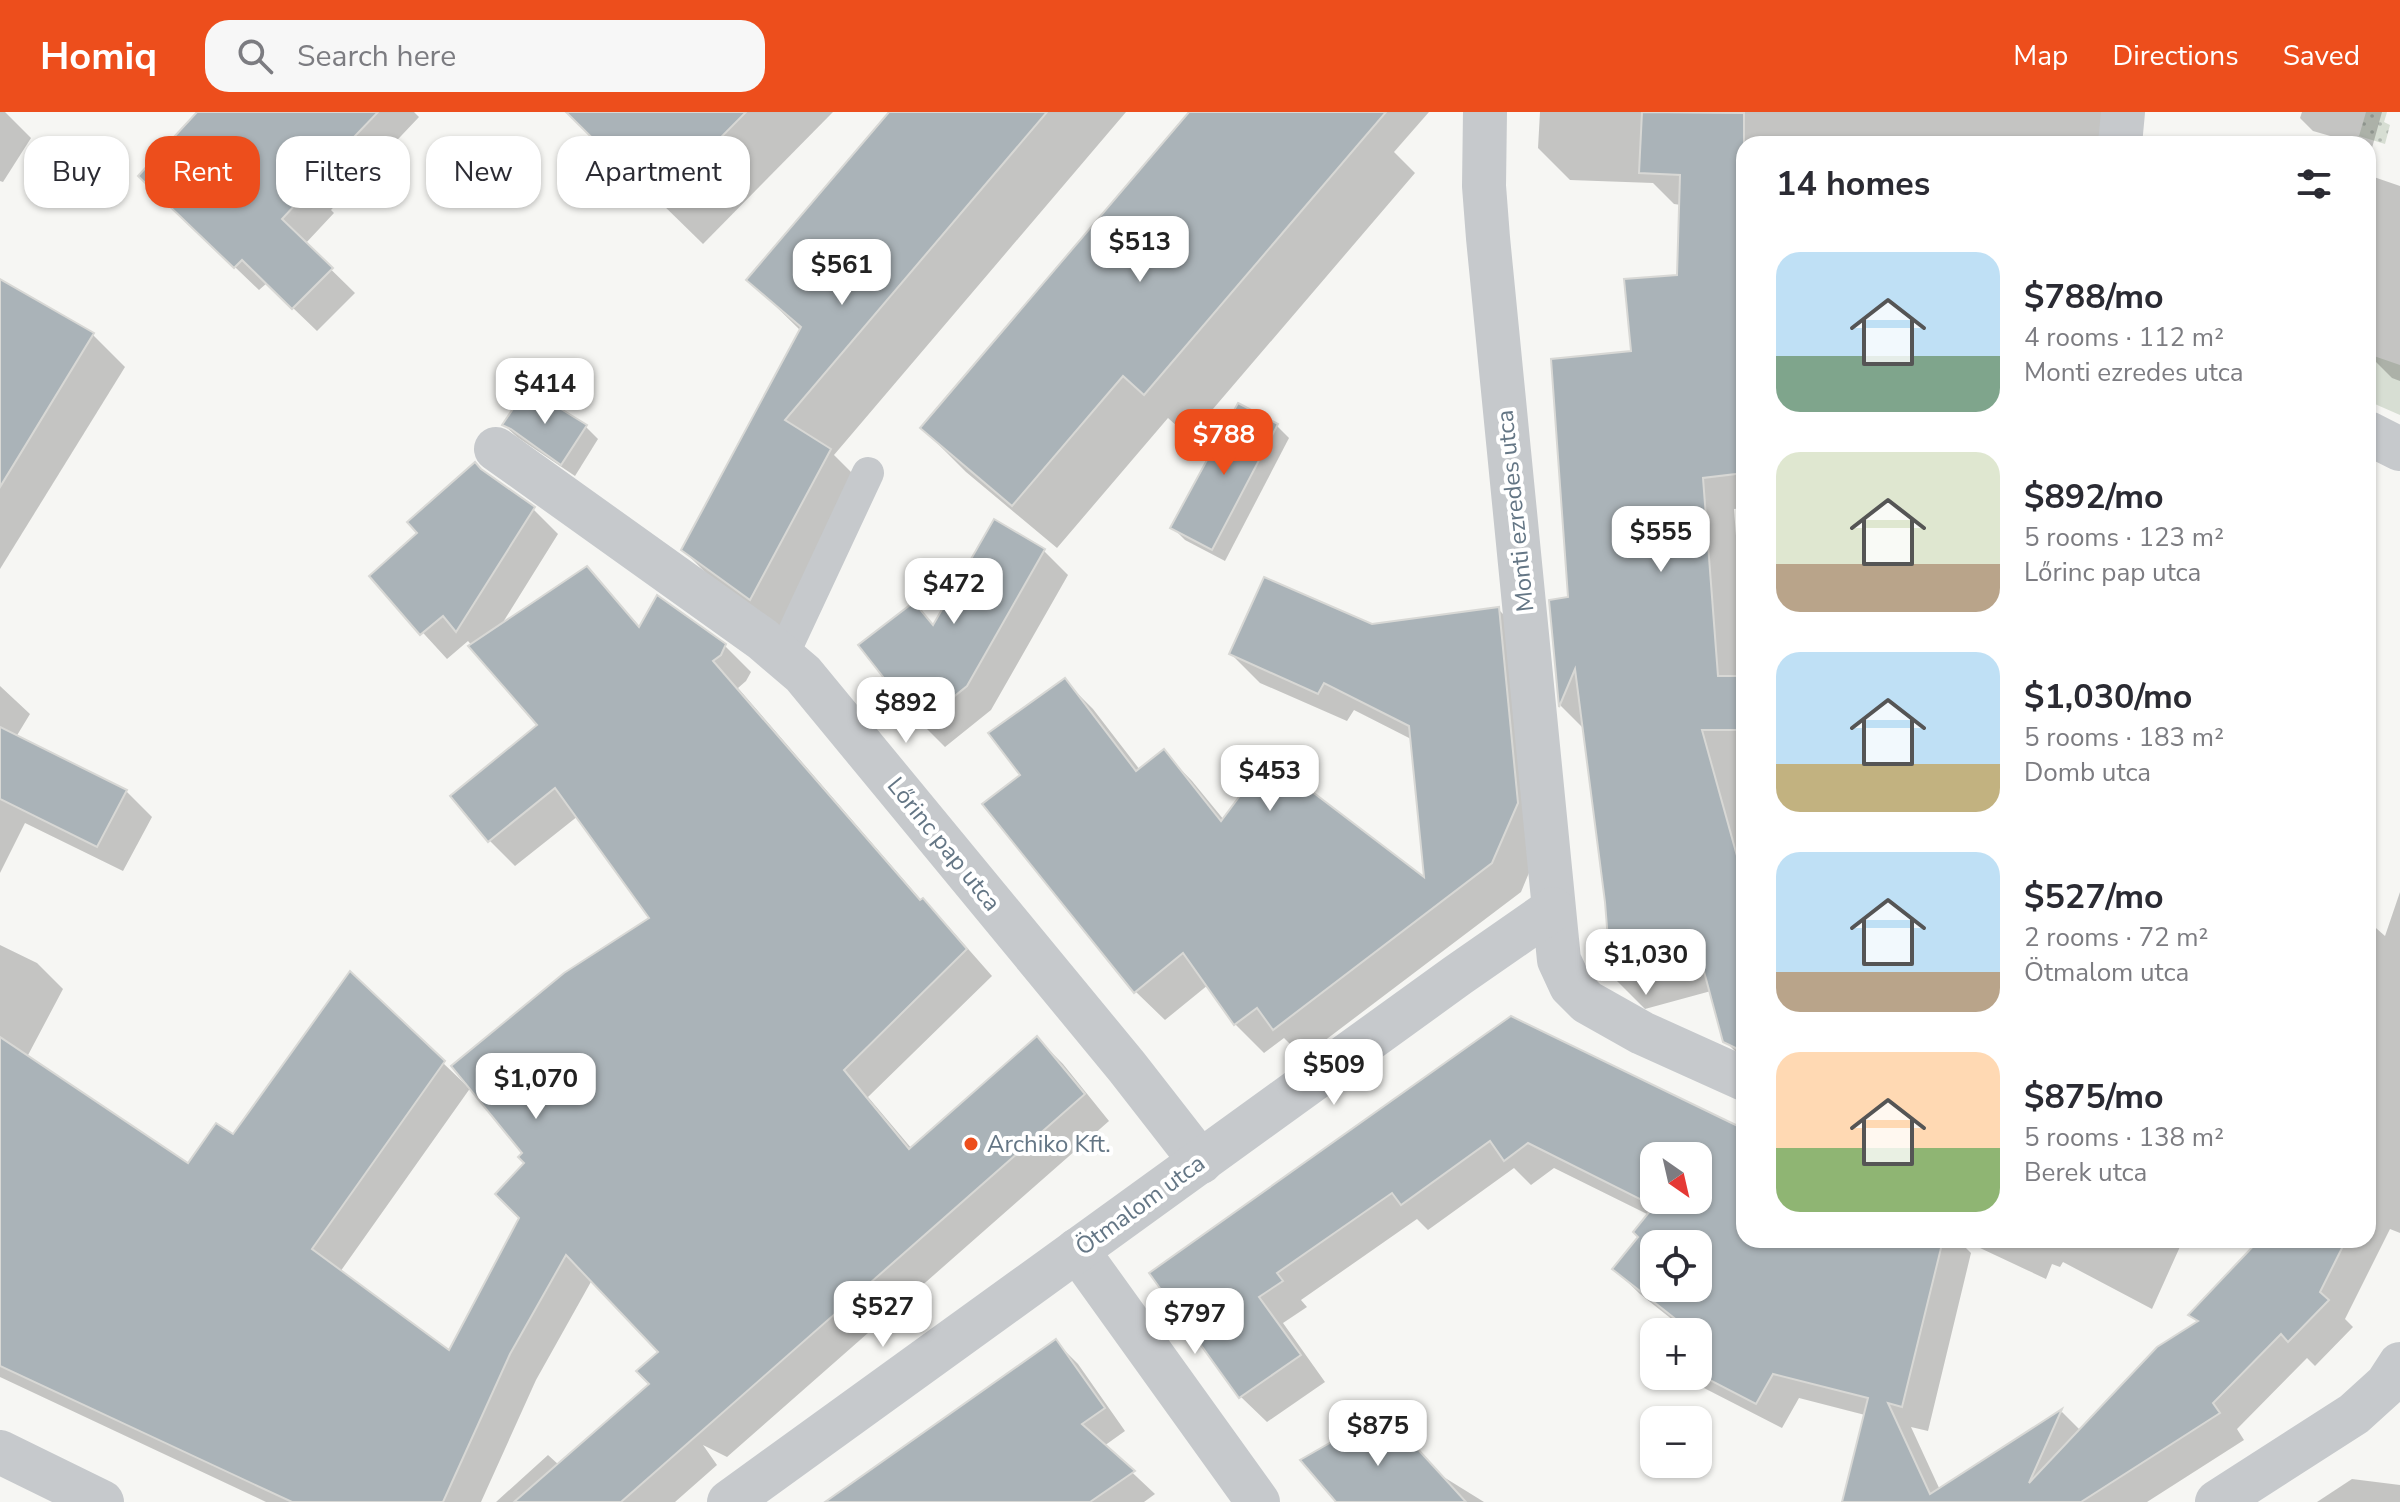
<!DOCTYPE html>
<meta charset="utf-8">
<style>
:root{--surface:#fff;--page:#f7f7f7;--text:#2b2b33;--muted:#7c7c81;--accent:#ed4e1c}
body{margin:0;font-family:"Nunito Sans",sans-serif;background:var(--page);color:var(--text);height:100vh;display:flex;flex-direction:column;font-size:30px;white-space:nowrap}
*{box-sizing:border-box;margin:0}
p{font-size:26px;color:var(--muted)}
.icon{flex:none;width:44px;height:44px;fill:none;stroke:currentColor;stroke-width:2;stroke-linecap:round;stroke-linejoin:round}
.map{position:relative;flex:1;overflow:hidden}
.sheet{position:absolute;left:1736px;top:24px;width:640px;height:1112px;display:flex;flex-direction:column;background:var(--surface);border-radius:24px;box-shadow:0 2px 6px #0004}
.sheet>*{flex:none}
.banner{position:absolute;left:24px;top:24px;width:760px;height:72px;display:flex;gap:16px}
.needle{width:52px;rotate:146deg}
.tools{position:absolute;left:1640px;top:1030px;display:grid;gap:16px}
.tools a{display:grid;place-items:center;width:72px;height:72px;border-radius:16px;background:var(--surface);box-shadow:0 2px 6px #0004;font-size:40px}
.price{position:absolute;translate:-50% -68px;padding:0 18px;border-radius:16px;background:#fff;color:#222;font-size:26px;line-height:52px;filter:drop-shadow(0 2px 4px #0008)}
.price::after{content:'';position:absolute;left:50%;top:48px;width:24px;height:18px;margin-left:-12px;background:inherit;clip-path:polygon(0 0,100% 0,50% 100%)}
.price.current{background:var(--accent);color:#fff}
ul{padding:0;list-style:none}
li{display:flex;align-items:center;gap:24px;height:200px;padding:0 40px}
li span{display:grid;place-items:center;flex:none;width:224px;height:160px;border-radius:24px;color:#555}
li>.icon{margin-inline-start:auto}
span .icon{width:96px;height:96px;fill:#fffc;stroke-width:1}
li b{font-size:34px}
h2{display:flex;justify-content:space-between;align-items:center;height:96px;padding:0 40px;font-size:34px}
.chip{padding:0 28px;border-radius:24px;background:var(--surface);box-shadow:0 2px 6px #0004;font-size:28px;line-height:72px}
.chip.current{background:var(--accent);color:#fff}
header{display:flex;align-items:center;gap:48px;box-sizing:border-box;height:112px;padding:0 40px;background:var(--accent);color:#fff}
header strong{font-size:38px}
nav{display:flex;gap:44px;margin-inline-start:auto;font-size:28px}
.search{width:560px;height:72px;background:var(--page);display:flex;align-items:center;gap:20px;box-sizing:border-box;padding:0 28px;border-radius:24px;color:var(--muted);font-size:30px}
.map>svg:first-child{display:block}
.grass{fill:#d7ded3}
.park{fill:url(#park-dots)}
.shadow{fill:#0003;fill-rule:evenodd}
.building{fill:#aab3b8;stroke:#d8d8d5;stroke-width:2;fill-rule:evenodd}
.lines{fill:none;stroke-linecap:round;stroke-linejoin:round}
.service{stroke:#c6c9cc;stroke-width:32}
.minor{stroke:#c6c9cc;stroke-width:44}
.poi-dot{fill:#ed4e1c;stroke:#fff;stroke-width:3}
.labels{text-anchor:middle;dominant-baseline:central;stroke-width:8;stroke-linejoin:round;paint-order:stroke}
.street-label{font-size:24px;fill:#647685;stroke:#fff}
.poi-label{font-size:24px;fill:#647685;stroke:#fff;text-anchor:start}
</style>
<header>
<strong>Homiq</strong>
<div class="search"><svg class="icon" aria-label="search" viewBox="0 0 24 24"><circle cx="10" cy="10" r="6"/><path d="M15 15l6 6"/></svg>Search here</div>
<nav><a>Map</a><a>Directions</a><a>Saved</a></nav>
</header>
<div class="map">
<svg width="2400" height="1390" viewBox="0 0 2400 1390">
<defs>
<pattern id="park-dots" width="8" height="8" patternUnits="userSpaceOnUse" patternTransform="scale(2)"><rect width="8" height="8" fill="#d7ded3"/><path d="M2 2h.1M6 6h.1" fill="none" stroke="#b2b9b1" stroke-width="1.8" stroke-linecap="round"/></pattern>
</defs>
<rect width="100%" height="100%" fill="#f6f6f3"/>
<!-- grass -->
<polygon class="grass" points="2368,242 2400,253 2400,303 2368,289"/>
<!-- park -->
<polygon class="park" points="2366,0 2387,0 2384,10 2390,13 2385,32 2359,24"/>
<!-- shadow -->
<g class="shadow">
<polygon points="0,0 5,0 31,26 3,70 0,69"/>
<polygon points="199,0 414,0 419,5 331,98 334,101 305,132 355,181 317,219 267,171 259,178 164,87"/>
<polygon points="568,0 833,0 703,132"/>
<polygon points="892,0 1126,0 834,343 873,382 794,529 726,481 683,438 801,219 749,168"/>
<polygon points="1192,0 1429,0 1394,40 1415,61 1189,325 1168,306 1057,436 966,360 922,316"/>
<polygon points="1540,0 2111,0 2108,32 1744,32 1744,396 1734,397 1744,530 1744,948 1725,929 1711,879 1645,897 1613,865 1607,790 1585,618 1561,594 1551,490 1570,487 1633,241 1679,165 1681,93 1674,92 1653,71 1570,68 1538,36"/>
<polygon points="2302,0 2382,0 2372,36 2368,32 2358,32 2313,19 2300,6"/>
<polygon points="2368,63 2400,74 2400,269 2392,266 2368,242"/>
<polygon points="0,169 93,223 125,255 0,457"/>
<polygon points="504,313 585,314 598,327 575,364 517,325"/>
<polygon points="1277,314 1289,326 1225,449 1185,428 1172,415"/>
<path d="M533 397 558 422 500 515 587 456 641 516 657 485 725 534 751 560 746 569 738 576 922 789 948 814 992 864 868 985 912 1037 1037 926 1063 952 1109 1009 727 1345 703 1333 717 1353 675 1390H496L548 1343 559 1353 652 1272 661 1240 592 1168 536 1268 481 1390H266L0 1265V833L37 851 63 877 27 945 189 1054 233 1025 443 951 466 973 652 806 578 704 515 754 489 728 540 614 468 529 447 547 371 464ZM471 975 525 1041 526 1051 521 1106 450 1241 340 1160Z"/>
<polygon points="995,410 1044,439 1068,463 991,598 945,635 921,611 914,493 935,514"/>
<polygon points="1498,497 1527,526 1546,720 1521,780 1303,945 1284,926 1264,941 1235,912 1208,873 1165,908 1136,880 984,692 1023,663 1064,568 1093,597 1140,658 1164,640 1192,669 1224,708 1426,770 1413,628 1354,598 1347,609 1260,571 1231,542 1371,514"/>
<polygon points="0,574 30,602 16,625 126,679 152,705 123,759 25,711 0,761"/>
<path d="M2400 780V1121L2390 1117 2345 1207 2353 1215 2315 1254 2307 1246 2237 1317 2244 1328 2147 1390H1844L1865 1303 1799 1286 1782 1316 1702 1275 1691 1264H1698V1220H1688L1640 1182 1614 1157 1641 1125 1649 1103 1554 1056 1531 1073 1514 1056 1428 1118 1417 1107 1301 1188 1307 1195 1283 1211 1325 1270 1267 1310 1241 1285 1151 1162 1506 910 1744 1019V1128H1958L1971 1141 1928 1319 1911 1315 1940 1378 2062 1300 2081 1319 2198 1211 2191 1203 2261 1128H2368V809L2385 824ZM1654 1044H1698V1088H1654ZM1654 1132H1698V1176H1654Z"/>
<polygon points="1963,1128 2183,1128 2152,1197 2063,1150 2060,1155 2052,1152 2046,1167"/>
<polygon points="1055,1229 1078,1252 1125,1319 1104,1334 1155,1382 1144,1390 856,1390"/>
<polygon points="1442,1364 1484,1390 1339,1390"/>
<polygon points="2352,1367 2400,1373 2400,1390 2317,1390"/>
</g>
<!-- building -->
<g class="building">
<polygon points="197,0 378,0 308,73 311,76 282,107 333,156 292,197 242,148 234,156 138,64"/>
<polygon points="566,0 746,0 657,90"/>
<polygon points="889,0 1047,0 785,308 831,337 750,488 681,438 801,215 746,168"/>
<polygon points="1189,0 1386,0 1144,283 1123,264 1012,394 920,316"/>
<polygon points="1642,0 1744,1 1744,361 1703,366 1718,564 1744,564 1744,618 1702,618 1744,769 1744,940 1723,930 1699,841 1611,866 1605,790 1575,557 1559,595 1549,488 1568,485 1551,247 1631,239 1624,167 1677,163 1680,63 1639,61"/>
<polygon points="0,167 94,221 0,375"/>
<polygon points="527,276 587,313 561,353 511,317 502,313"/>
<polygon points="1238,291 1278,312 1212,438 1170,416"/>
<polygon points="475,350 481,357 535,395 456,520 443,504 420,523 369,464 417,421 407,410"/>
<polygon points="994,407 1045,437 967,574 920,612 858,533 914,490 933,513"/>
<polygon points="587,454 639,515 657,483 726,532 721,543 713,549 920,788 923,786 967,837 844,958 909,1037 1037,924 1085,982 621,1390 514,1390 649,1272 636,1259 658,1240 566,1143 510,1242 443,1390 292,1390 0,1254 0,925 188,1051 216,1011 233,1022 350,859 445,949 312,1137 449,1238 519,1106 495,1082 524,1051 518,1045 522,1041 451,954 564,861 649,806 555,676 488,730 450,684 537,613 468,534"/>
<polygon points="1264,465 1372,512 1499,495 1518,691 1492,751 1273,918 1257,896 1234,913 1183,841 1134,881 982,692 1020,663 988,621 1065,566 1136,659 1164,637 1221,709 1268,646 1424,765 1409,614 1324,571 1318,582 1229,542"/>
<polygon points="0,615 127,678 97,735 0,687"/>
<path d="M1511 904 1744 1017V1128H1943L1902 1295 1888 1291 1930 1382 2062 1297 2029 1371 2157 1235 2198 1209 2188 1203 2259 1128H2346L2320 1180 2329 1188 2288 1230 2281 1222 2213 1291 2220 1301 2081 1390H1842L1868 1286 1773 1262 1756 1292 1698 1262V1220H1692L1612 1157 1638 1125 1633 1120 1654 1094 1528 1031 1504 1049 1490 1029 1401 1093 1392 1081 1277 1161 1283 1169 1259 1185 1301 1243 1239 1286 1149 1161ZM1654 1044H1698V1088H1654ZM1654 1132H1698V1176H1654Z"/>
<polygon points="1056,1227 1105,1296 1082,1312 1135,1359 1090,1390 825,1390"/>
<polygon points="1384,1300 1466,1390 1336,1390 1300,1348"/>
</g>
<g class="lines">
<!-- service -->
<polyline class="service" points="783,543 868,361"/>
<!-- minor -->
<g class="minor">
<polyline points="1485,0 1484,74 1488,126 1559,848 1571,874 1587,890 1642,921 1744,967"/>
<polyline points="2120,32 2123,0"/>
<polyline points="2368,321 2400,337"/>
<polyline points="496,337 762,527 803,562 1127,955 1201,1050"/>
<polyline points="1077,1138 1258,1390"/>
<polyline points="0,1340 102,1390"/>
<polyline points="729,1390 1458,863 1553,797"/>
<polyline points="2217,1390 2354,1302 2387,1272 2400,1252"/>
</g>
</g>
<!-- markers -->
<circle class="poi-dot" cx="971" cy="1032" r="8"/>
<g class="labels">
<!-- street labels -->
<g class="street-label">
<text transform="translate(1515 399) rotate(-96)">Monti ezredes utca</text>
<text transform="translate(944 732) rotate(51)">Lőrinc pap utca</text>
<text transform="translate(1140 1093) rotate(-36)">Ötmalom utca</text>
</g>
<!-- poi labels -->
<g class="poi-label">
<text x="987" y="1032">Archiko Kft.</text>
</g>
</g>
</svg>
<div class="tools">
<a><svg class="needle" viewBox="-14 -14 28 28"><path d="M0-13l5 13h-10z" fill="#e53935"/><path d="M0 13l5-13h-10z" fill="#7c7c81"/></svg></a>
<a><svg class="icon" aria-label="locate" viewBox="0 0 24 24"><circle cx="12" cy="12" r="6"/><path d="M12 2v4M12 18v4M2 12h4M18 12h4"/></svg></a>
<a>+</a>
<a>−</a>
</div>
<b class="price" style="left:1140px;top:172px">$513</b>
<b class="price" style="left:842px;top:195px">$561</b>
<b class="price" style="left:545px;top:314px">$414</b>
<b class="price current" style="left:1224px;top:365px">$788</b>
<b class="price" style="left:1661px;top:462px">$555</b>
<b class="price" style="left:954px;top:514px">$472</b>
<b class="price" style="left:906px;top:633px">$892</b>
<b class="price" style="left:1270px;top:701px">$453</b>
<b class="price" style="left:1646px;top:885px">$1,030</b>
<b class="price" style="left:1334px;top:995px">$509</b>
<b class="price" style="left:536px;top:1009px">$1,070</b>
<b class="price" style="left:883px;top:1237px">$527</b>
<b class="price" style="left:1195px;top:1244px">$797</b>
<b class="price" style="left:1378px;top:1356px">$875</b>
<div class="banner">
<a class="chip">Buy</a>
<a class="chip current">Rent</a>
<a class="chip">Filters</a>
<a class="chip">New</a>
<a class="chip">Apartment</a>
</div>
<section class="sheet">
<h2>14 homes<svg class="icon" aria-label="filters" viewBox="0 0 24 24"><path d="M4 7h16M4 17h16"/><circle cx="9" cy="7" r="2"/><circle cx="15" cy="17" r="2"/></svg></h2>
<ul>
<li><span style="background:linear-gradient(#bfe0f5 65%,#7fa58c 0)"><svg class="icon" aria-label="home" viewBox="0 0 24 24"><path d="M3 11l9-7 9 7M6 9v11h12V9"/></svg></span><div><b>$788/mo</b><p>4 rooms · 112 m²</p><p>Monti ezredes utca</p></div></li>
<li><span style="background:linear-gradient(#dfe7d0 70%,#b9a48a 0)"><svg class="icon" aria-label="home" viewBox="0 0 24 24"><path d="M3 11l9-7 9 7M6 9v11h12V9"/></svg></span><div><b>$892/mo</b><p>5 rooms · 123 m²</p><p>Lőrinc pap utca</p></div></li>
<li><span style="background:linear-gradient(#bfe0f5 70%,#c2b280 0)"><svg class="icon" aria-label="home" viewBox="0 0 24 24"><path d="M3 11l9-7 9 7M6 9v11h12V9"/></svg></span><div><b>$1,030/mo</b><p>5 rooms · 183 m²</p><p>Domb utca</p></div></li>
<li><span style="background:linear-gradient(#bfe0f5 75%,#b9a48a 0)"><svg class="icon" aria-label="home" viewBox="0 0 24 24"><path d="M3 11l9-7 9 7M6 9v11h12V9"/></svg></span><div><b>$527/mo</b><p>2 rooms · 72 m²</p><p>Ötmalom utca</p></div></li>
<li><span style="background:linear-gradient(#ffd9b3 60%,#8fb573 0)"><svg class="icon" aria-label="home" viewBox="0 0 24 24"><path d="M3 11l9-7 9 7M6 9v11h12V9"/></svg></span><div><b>$875/mo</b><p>5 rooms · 138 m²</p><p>Berek utca</p></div></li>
</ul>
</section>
</div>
